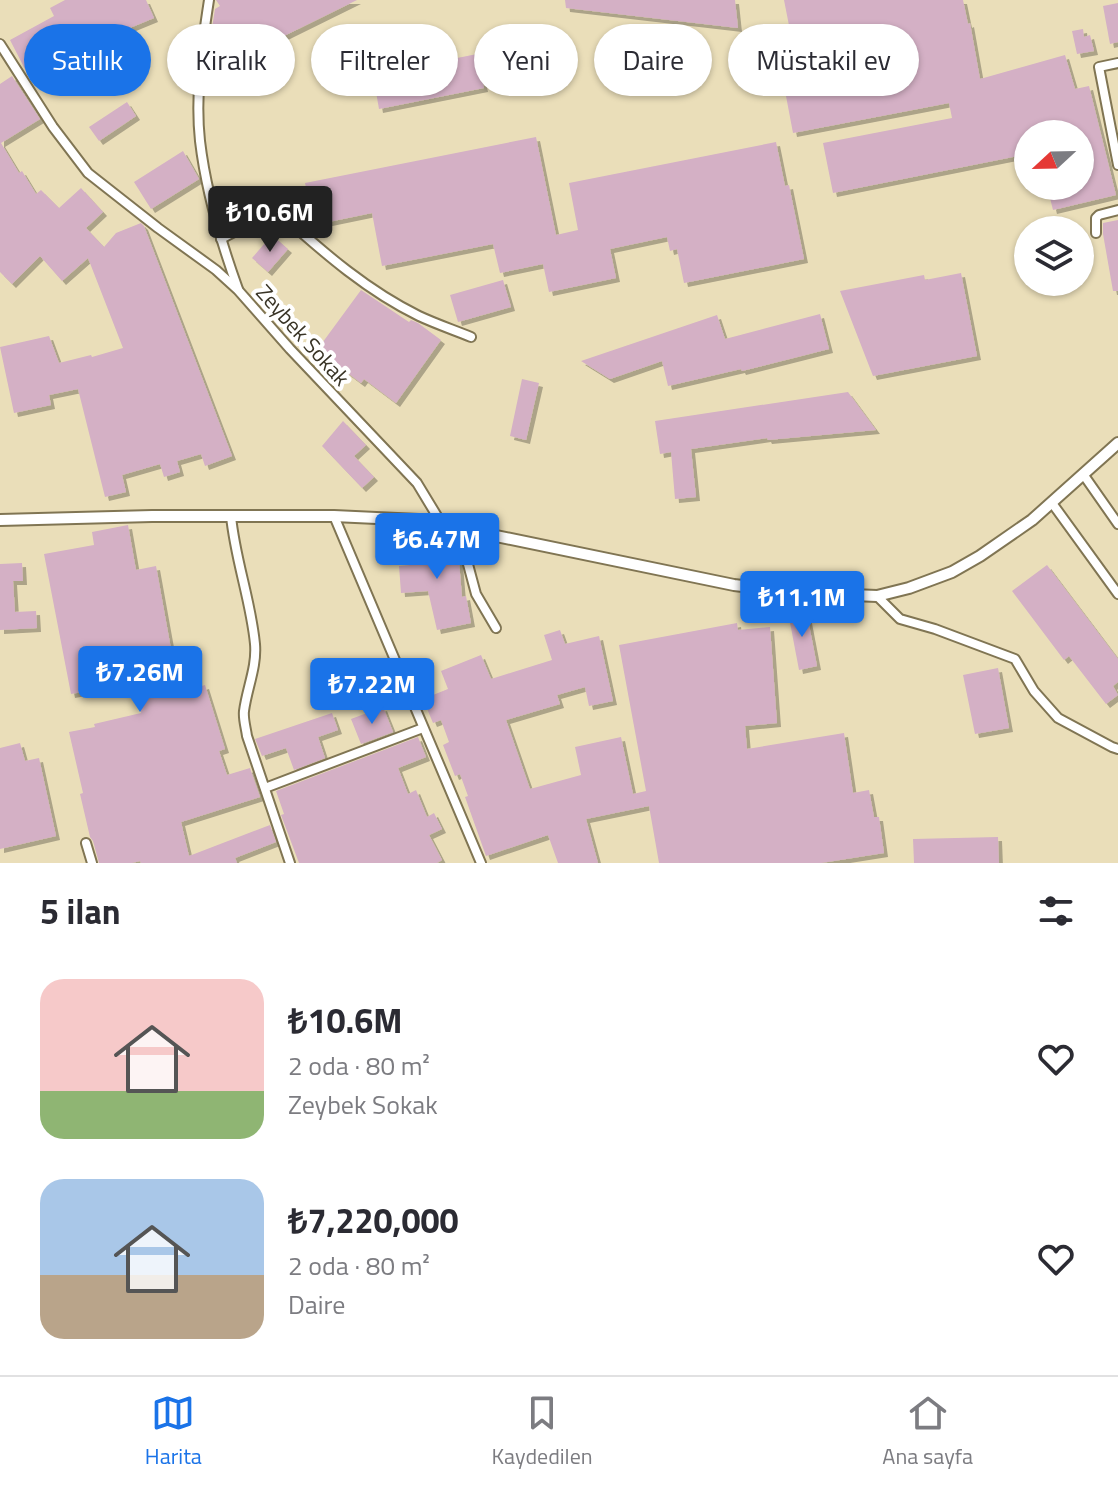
<!DOCTYPE html>
<html lang="tr">
<meta charset="utf-8">
<style>
:root{--surface:#fff;--page:#f2f2f3;--text:#2b2b33;--muted:#7c7c81;--line:#e1e1e2;--accent:#1a73e8}
body{margin:0;font-family:"Titillium Web",sans-serif;background:var(--page);color:var(--text);height:100vh;display:flex;flex-direction:column;font-size:30px;white-space:nowrap}
*{box-sizing:border-box;margin:0}
p{font-size:26px;color:var(--muted)}
.icon{flex:none;width:44px;height:44px;fill:none;stroke:currentColor;stroke-width:2;stroke-linecap:round;stroke-linejoin:round}
.map{position:relative;height:863px;overflow:hidden}
.sheet{display:flex;flex-direction:column;background:var(--surface);flex:1}
.sheet>*{flex:none}
.banner{position:absolute;left:24px;top:24px;width:1070px;height:72px;display:flex;gap:16px}
.needle{width:52px;rotate:248deg}
.controls{position:absolute;left:1014px;top:120px;display:grid;gap:16px}
.controls a{display:grid;place-items:center;width:80px;height:80px;border-radius:50%;background:var(--surface);box-shadow:0 2px 6px #0004;font-size:40px}
.price{position:absolute;translate:-50% -68px;padding:0 18px;border-radius:8px;background:var(--accent);color:#fff;font-size:26px;line-height:52px;filter:drop-shadow(0 2px 4px #0008)}
.price::after{content:'';position:absolute;left:50%;top:48px;width:24px;height:18px;margin-left:-12px;background:inherit;clip-path:polygon(0 0,100% 0,50% 100%)}
.price.selected{background:#222;color:#fff}
ul{padding:0;list-style:none}
li{display:flex;align-items:center;gap:24px;height:200px;padding:0 40px}
li span{display:grid;place-items:center;flex:none;width:224px;height:160px;border-radius:24px;color:#555}
li>.icon{margin-inline-start:auto}
span .icon{width:96px;height:96px;fill:#fffc;stroke-width:1}
li b{font-size:34px}
h2{display:flex;justify-content:space-between;align-items:center;height:96px;padding:0 40px;font-size:34px}
.tag{padding:0 28px;border-radius:36px;background:var(--surface);box-shadow:0 2px 6px #0004;font-size:28px;line-height:72px}
.tag.selected{background:var(--accent);color:#fff}
.menu{display:flex;justify-content:space-around;align-items:center;height:112px;border-top:2px solid var(--line);background:var(--surface);font-size:22px;color:var(--muted)}
.menu a{display:grid;justify-items:center;gap:4px}
.menu .selected{color:var(--accent)}
.map>svg:first-child{display:block}
.building{fill:#d4b0c5;filter:url(#shadow)}
.lines{fill:none;stroke-linecap:round;stroke-linejoin:round}
.minor-casing{stroke:#807553;stroke-width:12}
.tertiary-casing{stroke:#807553;stroke-width:14}
.minor{stroke:#fff;stroke-width:8}
.tertiary{stroke:#fff;stroke-width:10}
.labels{text-anchor:middle;dominant-baseline:central;stroke-width:8;stroke-linejoin:round;paint-order:stroke}
.street-label{font-size:22px;fill:#393426;stroke:#fff}
</style>
<div class="map">
<svg width="1118" height="863" viewBox="0 0 1118 863">
<defs>
<filter id="shadow"><feDropShadow dx="4" dy="4" stdDeviation="0" flood-color="#0004"/></filter>
</defs>
<rect width="100%" height="100%" fill="#eadeb9"/>
<!-- building -->
<g class="building">
<polygon points="65,0 146,0 154,18 115,34 117,37 73,61 70,55 29,77 10,40 54,16 50,8"/>
<polygon points="216,0 357,0 221,67 210,44 216,42 212,28 215,9 220,6"/>
<polygon points="565,0 735,0 738,28 566,8"/>
<polygon points="784,0 963,0 968,24 970,23 980,79 1065,55 1075,89 1089,86 1116,195 1053,210 1047,186 1080,186 1080,134 1028,134 1028,154 833,193 823,143 952,118 949,103 793,133 779,59 795,56"/>
<polygon points="1118,3 1118,42 1110,44 1103,6"/>
<polygon points="1083,29 1084,37 1090,35 1094,51 1077,54 1072,31"/>
<polygon points="477,54 484,88 379,109 373,75"/>
<polygon points="12,76 40,119 1,143 19,173 22,171 36,194 41,190 59,208 81,188 103,212 86,228 104,247 116,233 141,223 144,226 232,456 205,466 201,454 177,461 180,472 164,477 160,464 122,475 126,492 105,497 78,389 49,395 51,405 14,413 0,347 49,336 59,363 91,355 92,357 123,348 88,258 62,281 40,256 12,284 0,272 0,84"/>
<polygon points="127,102 136,116 99,141 89,127"/>
<polygon points="536,137 556,235 578,230 569,183 776,142 785,186 789,185 804,259 684,283 677,249 670,251 667,237 610,249 616,278 549,292 543,264 500,273 493,244 382,266 372,213 314,225 305,183"/>
<polygon points="183,151 199,179 151,209 134,182"/>
<polygon points="1118,220 1118,291 1113,291 1103,234 1103,223"/>
<polygon points="272,235 288,249 268,272 252,258"/>
<polygon points="961,273 977,356 873,376 840,291 924,275 925,280"/>
<polygon points="503,280 511,307 458,322 450,295"/>
<polygon points="361,290 409,322 411,320 418,323 441,340 396,403 364,379 361,383 317,350"/>
<polygon points="820,314 829,349 742,371 741,369 668,386 662,361 610,379 581,361 717,315 725,339"/>
<polygon points="522,379 539,383 526,440 510,436"/>
<polygon points="848,392 876,430 768,440 767,438 691,449 696,497 675,499 671,452 660,454 655,421"/>
<polygon points="343,421 366,445 354,456 374,477 362,488 322,446"/>
<polygon points="128,525 136,570 156,566 171,649 178,648 186,691 205,685 225,749 219,751 227,775 250,768 260,797 181,822 189,856 270,825 276,842 235,858 237,863 141,863 140,861 132,863 99,863 93,841 90,837 80,794 83,793 69,732 95,727 94,724 141,713 139,705 141,705 137,682 71,694 44,554 94,545 92,532"/>
<polygon points="453,538 455,561 459,561 462,597 466,596 471,623 437,630 428,591 401,593 399,566 410,565 408,542"/>
<polygon points="22,563 23,581 13,581 15,612 36,611 37,628 0,630 0,564"/>
<polygon points="1047,565 1118,659 1118,682 1113,686 1118,695 1106,704 1069,656 1064,660 1012,591"/>
<polygon points="806,609 817,666 799,670 788,612"/>
<polygon points="737,623 738,630 770,627 777,723 745,726 747,749 844,733 853,793 869,790 874,817 879,817 884,853 821,863 659,863 649,806 586,819 598,863 558,863 548,835 486,856 465,797 468,796 460,774 455,776 443,745 449,742 441,720 433,723 423,699 448,689 441,671 481,655 491,679 552,660 544,635 560,630 565,644 599,636 613,701 589,706 585,687 557,695 560,704 506,720 530,789 581,775 575,747 621,737 633,794 646,791 619,645"/>
<polygon points="998,668 1009,728 975,734 963,675"/>
<polygon points="383,707 393,732 361,744 351,719"/>
<polygon points="332,713 338,730 318,737 325,758 294,770 286,748 262,756 255,739"/>
<polygon points="418,737 426,757 398,768 408,794 416,790 427,817 434,813 442,829 429,835 442,860 437,863 299,863 281,815 284,814 276,791"/>
<polygon points="20,743 25,761 39,758 56,836 0,849 0,748"/>
<polygon points="998,837 999,863 914,863 913,839"/>
</g>
<g class="lines">
<defs>
<g id="minor">
<path d="M209 0C202 45 195 96 200 141 206 192 221 242 238 289"/>
<polyline points="0,44 53,127 88,173 158,228 216,270 238,290 290,349 417,483 440,521"/>
<polyline points="1118,63 1099,67 1118,165"/>
<polyline points="1096,233 1096,218 1099,215 1118,210"/>
<path d="M221 239C241 228 260 219 283 216 325 254 368 291 419 316 436 324 454 330 471 337"/>
<polyline points="1083,474 1118,524"/>
<polyline points="1052,503 1118,594"/>
<path d="M231 516C235 559 251 601 255 644 257 667 247 688 244 711 243 719 246 728 247 736L290 863"/>
<polyline points="334,516 481,863"/>
<polyline points="462,529 462,542 476,594 496,628"/>
<polyline points="877,596 900,619 935,629 1015,659 1034,691 1058,718 1112,747 1118,749"/>
<polyline points="265,788 423,728"/>
<polyline points="86,843 92,863"/>
</g>
<polyline id="tertiary" points="0,520 152,516 334,516 440,521 462,529 734,585 802,593 877,596 909,588 952,572 980,556 1032,520 1118,443"/>
</defs>
<!-- minor casing -->
<use href="#minor" class="minor-casing"/>
<!-- tertiary casing -->
<use href="#tertiary" class="tertiary-casing"/>
<!-- minor -->
<use href="#minor" class="minor"/>
<!-- tertiary -->
<use href="#tertiary" class="tertiary"/>
</g>
<g class="labels">
<!-- street labels -->
<g class="street-label">
<text transform="translate(303 335) rotate(48)">Zeybek Sokak</text>
</g>
</g>
</svg>
<div class="controls">
<a><svg class="needle" viewBox="-14 -14 28 28"><path d="M0-13l5 13h-10z" fill="#e53935"/><path d="M0 13l5-13h-10z" fill="#7c7c81"/></svg></a>
<a><svg class="icon" aria-label="layers" viewBox="0 0 24 24"><path d="M12 4l9 5-9 5-9-5zM3 14l9 5 9-5"/></svg></a>
</div>
<b class="price selected" style="left:270px;top:254px">₺10.6M</b>
<b class="price" style="left:437px;top:581px">₺6.47M</b>
<b class="price" style="left:802px;top:639px">₺11.1M</b>
<b class="price" style="left:140px;top:714px">₺7.26M</b>
<b class="price" style="left:372px;top:726px">₺7.22M</b>
<div class="banner">
<a class="tag selected">Satılık</a>
<a class="tag">Kiralık</a>
<a class="tag">Filtreler</a>
<a class="tag">Yeni</a>
<a class="tag">Daire</a>
<a class="tag">Müstakil ev</a>
</div>
</div>
<section class="sheet">
<h2>5 ilan<svg class="icon" aria-label="filters" viewBox="0 0 24 24"><path d="M4 7h16M4 17h16"/><circle cx="9" cy="7" r="2"/><circle cx="15" cy="17" r="2"/></svg></h2>
<ul>
<li><span style="background:linear-gradient(#f6c9c9 70%,#8fb573 0)"><svg class="icon" aria-label="home" viewBox="0 0 24 24"><path d="M3 11l9-7 9 7M6 9v11h12V9"/></svg></span><div><b>₺10.6M</b><p>2 oda · 80 m²</p><p>Zeybek Sokak</p></div><svg class="icon" aria-label="heart" viewBox="0 0 24 24"><path d="M12 20l-8-8c-3-5 5-10 8-4 3-6 11-1 8 4z"/></svg></li>
<li><span style="background:linear-gradient(#a9c7e8 60%,#b9a48a 0)"><svg class="icon" aria-label="home" viewBox="0 0 24 24"><path d="M3 11l9-7 9 7M6 9v11h12V9"/></svg></span><div><b>₺7,220,000</b><p>2 oda · 80 m²</p><p>Daire</p></div><svg class="icon" aria-label="heart" viewBox="0 0 24 24"><path d="M12 20l-8-8c-3-5 5-10 8-4 3-6 11-1 8 4z"/></svg></li>
</ul>
</section>
<nav class="menu">
<a class="selected"><svg class="icon" aria-label="map" viewBox="0 0 24 24"><path d="M3 6l6-2 6 2 6-2v14l-6 2-6-2-6 2zM9 4v14M15 6v14"/></svg>Harita</a>
<a><svg class="icon" aria-label="saved" viewBox="0 0 24 24"><path d="M7 4h10v16l-5-4-5 4z"/></svg>Kaydedilen</a>
<a><svg class="icon" aria-label="home" viewBox="0 0 24 24"><path d="M3 11l9-7 9 7M6 9v11h12V9"/></svg>Ana sayfa</a>
</nav>
